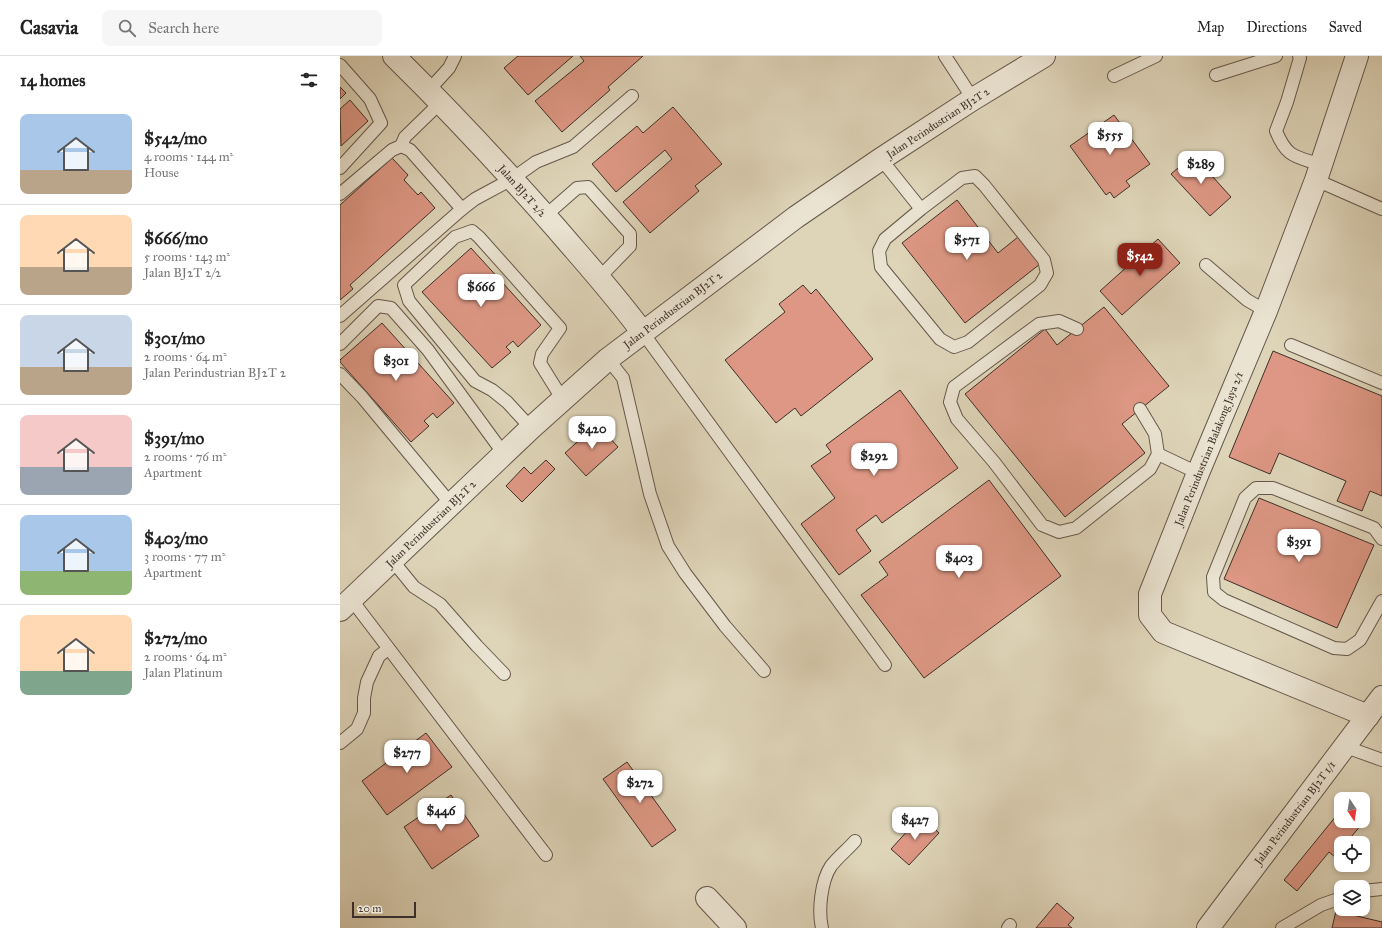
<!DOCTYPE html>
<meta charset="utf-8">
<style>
:root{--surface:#fff;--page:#f6f6f6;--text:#222;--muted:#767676;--line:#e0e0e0;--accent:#8f2418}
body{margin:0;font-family:"IM FELL Great Primer",serif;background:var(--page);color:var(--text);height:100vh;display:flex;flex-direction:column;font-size:15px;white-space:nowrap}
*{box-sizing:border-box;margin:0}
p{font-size:13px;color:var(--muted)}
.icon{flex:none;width:22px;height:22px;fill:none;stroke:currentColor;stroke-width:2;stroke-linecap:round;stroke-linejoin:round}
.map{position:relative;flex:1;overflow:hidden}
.side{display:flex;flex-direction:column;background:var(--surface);width:340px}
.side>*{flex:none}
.needle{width:26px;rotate:168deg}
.controls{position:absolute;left:994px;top:736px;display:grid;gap:8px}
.controls a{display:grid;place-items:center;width:36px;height:36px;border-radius:8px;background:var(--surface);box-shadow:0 2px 6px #0003;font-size:20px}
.scale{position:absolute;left:12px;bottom:10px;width:64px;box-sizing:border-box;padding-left:4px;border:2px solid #3e2f28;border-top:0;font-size:11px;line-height:14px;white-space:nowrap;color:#3e2f28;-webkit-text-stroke:3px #eae3d1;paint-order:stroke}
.price{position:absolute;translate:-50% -34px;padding:0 9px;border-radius:8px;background:#fff;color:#222;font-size:13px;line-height:26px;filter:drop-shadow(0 1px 2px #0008)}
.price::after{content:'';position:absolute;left:50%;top:24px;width:12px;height:9px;margin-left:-6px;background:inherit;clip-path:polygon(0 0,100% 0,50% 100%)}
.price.on{background:var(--accent);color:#fff}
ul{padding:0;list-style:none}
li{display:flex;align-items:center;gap:12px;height:100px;padding:0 20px}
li+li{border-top:1px solid var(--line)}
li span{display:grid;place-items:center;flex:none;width:112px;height:80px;border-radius:8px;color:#555}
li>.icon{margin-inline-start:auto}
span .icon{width:48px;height:48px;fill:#fffc;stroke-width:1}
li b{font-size:17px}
h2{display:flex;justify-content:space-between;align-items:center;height:48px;padding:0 20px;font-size:17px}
header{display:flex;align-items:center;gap:24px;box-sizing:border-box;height:56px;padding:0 20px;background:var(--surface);border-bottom:1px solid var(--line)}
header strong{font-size:19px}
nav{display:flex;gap:22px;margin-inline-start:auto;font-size:14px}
.search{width:280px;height:36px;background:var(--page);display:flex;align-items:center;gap:10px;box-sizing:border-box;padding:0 14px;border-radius:8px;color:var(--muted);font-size:15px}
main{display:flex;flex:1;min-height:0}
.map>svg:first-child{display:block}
.building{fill:#dd9784;stroke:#3e2f28}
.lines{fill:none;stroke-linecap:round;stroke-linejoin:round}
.lane-casing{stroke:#66584c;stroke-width:14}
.street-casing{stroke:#66584c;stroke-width:24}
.lane{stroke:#eae3d1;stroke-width:12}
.street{stroke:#eae3d1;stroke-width:22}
.labels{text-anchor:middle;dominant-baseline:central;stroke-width:3;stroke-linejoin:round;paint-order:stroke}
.street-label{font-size:11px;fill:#3e2f28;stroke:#eae3d1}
</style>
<header>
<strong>Casavia</strong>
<div class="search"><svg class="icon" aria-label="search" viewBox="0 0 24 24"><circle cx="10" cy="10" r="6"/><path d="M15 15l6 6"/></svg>Search here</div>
<nav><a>Map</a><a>Directions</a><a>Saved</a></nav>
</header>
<main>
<section class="side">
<h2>14 homes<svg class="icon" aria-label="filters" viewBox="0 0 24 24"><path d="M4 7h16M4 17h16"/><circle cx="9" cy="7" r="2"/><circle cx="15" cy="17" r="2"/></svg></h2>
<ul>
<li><span style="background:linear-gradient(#a9c7e8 70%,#b9a48a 0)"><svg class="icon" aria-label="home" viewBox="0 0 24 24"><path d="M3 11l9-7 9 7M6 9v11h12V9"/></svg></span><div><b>$542/mo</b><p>4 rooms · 144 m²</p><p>House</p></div></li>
<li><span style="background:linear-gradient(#ffd9b3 65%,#b9a48a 0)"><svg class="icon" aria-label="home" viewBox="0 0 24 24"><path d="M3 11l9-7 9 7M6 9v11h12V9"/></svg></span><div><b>$666/mo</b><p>5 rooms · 143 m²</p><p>Jalan BJ2T 2/2</p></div></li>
<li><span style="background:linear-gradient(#c9d6e8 65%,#b9a48a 0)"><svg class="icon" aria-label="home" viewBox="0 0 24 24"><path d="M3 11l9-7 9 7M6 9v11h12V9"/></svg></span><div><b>$301/mo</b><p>2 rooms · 64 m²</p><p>Jalan Perindustrian BJ2T 2</p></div></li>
<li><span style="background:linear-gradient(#f6c9c9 65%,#9aa5b1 0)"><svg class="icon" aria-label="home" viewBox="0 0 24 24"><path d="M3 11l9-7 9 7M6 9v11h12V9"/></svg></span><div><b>$391/mo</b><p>2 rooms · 76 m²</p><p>Apartment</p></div></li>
<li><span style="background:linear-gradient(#a9c7e8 70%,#8fb573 0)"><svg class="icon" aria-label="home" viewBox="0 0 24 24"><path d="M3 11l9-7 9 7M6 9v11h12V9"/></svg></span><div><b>$403/mo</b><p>3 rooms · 77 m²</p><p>Apartment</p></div></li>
<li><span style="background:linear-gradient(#ffd9b3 70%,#7fa58c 0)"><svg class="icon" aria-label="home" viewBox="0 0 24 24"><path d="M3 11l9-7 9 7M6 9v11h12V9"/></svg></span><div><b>$272/mo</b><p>2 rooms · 64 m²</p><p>Jalan Platinum</p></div></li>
</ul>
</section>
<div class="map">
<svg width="1042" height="872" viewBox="0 0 1042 872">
<rect width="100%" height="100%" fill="#ded4b8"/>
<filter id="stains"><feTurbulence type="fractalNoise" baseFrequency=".005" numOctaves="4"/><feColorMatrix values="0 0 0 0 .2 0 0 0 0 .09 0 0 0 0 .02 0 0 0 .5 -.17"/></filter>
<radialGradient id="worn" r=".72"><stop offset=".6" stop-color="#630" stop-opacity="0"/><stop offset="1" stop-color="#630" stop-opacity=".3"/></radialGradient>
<!-- building -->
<g class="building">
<polygon points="178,0 233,0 188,39 164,12"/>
<polygon points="240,0 303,0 268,31 270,34 222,76 195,45 244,5"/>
<polygon points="0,31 6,37 0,43"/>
<polygon points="10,44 28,65 1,90 0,53"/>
<polygon points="333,51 382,108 355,130 359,135 310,177 283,146 332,103 325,94 276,136 252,108 297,70 303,77"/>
<polygon points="774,59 810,108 786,125 790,130 774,142 770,136 766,139 730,90"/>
<polygon points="853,99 891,141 870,160 831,118"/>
<polygon points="52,102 68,119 64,124 78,139 81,136 95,152 10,229 13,233 0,244 0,149"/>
<polygon points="617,144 658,197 678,181 700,208 625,267 562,187"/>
<polygon points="818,183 840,207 782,259 760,235"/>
<polygon points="131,192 201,269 178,291 173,285 166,291 171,296 152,312 82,236"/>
<polygon points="463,229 471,238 476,233 533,303 461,360 455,352 436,367 385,304 445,256 439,248"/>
<polygon points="764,251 829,330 782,368 805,397 725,461 625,338 705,273 717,289"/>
<polygon points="42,267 114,347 97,362 93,357 84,365 89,370 71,386 0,306 0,304"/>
<polygon points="933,295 1042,340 1042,440 1030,435 1022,455 997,445 1006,425 939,397 930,418 889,401"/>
<polygon points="560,334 618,412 542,467 536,459 516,474 531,495 499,519 461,468 495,442 471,410 491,396 486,389"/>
<polygon points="257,368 278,391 246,420 225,397"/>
<polygon points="206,404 215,413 182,446 166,430 184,411 191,418"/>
<polygon points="649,424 721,520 584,622 521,539 548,519 539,506"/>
<polygon points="919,442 1034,489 997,572 884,523"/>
<polygon points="86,677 112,711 47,759 22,725"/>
<polygon points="287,706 336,774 312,791 263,723"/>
<polygon points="111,739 139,780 92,813 64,771"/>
<polygon points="1001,754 1001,765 1023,765 1023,758 1027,762 1006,787 1001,787 1001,793 995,801 989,796 957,835 944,824"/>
<polygon points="581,760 599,777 569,809 551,793"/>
<polygon points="717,847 734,862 728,869 732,872 696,872"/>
<polygon points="996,855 1042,866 1042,872 992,872"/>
</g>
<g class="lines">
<defs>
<g id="lane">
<polyline points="605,0 633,43"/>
<path d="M959 0 960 2 947 46 936 75C947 102 955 100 981 109"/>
<polyline points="0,9 30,43 41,67 0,112"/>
<polyline points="876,19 936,0"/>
<polyline points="774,20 816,0"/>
<polyline points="89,34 109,12 115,0"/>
<polyline points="61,90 70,94 122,153"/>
<polyline points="541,103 581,153 545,183 539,195 541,211 600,283 614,291 628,286 700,229 707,217 704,204 644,129 635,120 622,122 581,153"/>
<polyline points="976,124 1042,153"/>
<polyline points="0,138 52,94 61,90 65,81 100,47"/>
<polyline points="205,160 237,132 248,131 290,178 290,190 259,222"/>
<polyline points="866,209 907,244 926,255"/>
<polyline points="0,260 122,153 135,143 172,123 196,106 233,91 292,40"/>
<polyline points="737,273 719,265 699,268 614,331 610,346 617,363 654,406 702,469 719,476 736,472 810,413 818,398 815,378 800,353"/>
<polyline points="303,277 545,609"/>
<polyline points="0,288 38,250 51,252 88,294 164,398"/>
<polyline points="951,289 1042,327"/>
<polyline points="268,303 283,322 310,438 328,490 345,517 385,570 424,615"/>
<polyline points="0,318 22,341 111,448"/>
<polyline points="191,372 167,346 152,334 135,325 69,245 64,229 115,181 132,175 139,181 220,272 202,298 200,307 223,344"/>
<polyline points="818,398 858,417"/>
<polyline points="1042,483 1034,472 933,432 916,432 905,442 873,521 874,536 884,544 994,592 1007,593 1020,584 1042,545"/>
<polyline points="52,504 74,531 100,548 137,590 164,618"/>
<polyline points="11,543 206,799"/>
<polyline points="0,687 17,673 24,657 24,642 27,626 39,600 48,593"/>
<polyline points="1006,691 1042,704"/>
<polyline points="1023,835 1042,833"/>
<path d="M482 872C478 855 481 825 491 810 498 801 508 793 515 785"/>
<polyline points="668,872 670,869"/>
<polyline points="942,872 981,849 1001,842"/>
</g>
<g id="street">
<path d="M54 0C110 55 164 113 216 172 246 207 276 240 303 277"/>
<polyline points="1017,0 976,124 926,255 858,417 810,538 810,559 823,576 1028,660"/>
<polyline points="0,554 191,372 268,303 456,161 541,103 633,43 704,0"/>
<polyline points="367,842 395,872"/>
<polyline points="868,872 1042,641"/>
</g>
</defs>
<!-- lane casing -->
<use href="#lane" class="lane-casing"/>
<!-- street casing -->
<use href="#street" class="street-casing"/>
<!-- lane -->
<use href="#lane" class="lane"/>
<!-- street -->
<use href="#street" class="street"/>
</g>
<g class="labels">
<!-- street labels -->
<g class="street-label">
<text transform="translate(598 67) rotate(-33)">Jalan Perindustrian BJ2T 2</text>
<text transform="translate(182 135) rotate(48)">Jalan BJ2T 2/2</text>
<text transform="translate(333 254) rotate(-37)">Jalan Perindustrian BJ2T 2</text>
<text transform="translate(869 393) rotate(-68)">Jalan Perindustrian Balakong Jaya 2/1</text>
<text transform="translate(91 468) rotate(-44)">Jalan Perindustrian BJ2T 2</text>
<text transform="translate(955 757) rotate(-53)">Jalan Perindustrian BJ2T 1/1</text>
</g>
</g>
<rect width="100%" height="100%" filter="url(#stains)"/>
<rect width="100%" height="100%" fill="url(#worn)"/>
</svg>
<div class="controls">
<a><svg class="needle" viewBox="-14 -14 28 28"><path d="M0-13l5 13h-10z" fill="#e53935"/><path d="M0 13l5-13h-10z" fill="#767676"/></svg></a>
<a><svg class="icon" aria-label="locate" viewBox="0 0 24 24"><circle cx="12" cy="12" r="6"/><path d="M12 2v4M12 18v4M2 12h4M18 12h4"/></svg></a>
<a><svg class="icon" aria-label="layers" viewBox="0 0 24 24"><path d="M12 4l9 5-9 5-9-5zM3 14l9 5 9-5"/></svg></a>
</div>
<div class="scale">20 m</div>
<b class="price" style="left:770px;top:100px">$555</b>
<b class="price" style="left:861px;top:129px">$289</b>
<b class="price" style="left:627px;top:205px">$571</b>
<b class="price on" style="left:800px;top:221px">$542</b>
<b class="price" style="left:141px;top:252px">$666</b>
<b class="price" style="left:56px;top:326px">$301</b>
<b class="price" style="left:252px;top:394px">$420</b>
<b class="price" style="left:534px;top:421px">$292</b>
<b class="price" style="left:959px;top:507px">$391</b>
<b class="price" style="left:619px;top:523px">$403</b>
<b class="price" style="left:67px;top:718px">$277</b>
<b class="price" style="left:300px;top:748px">$272</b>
<b class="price" style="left:101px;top:776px">$446</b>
<b class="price" style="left:575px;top:785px">$427</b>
</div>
</main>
